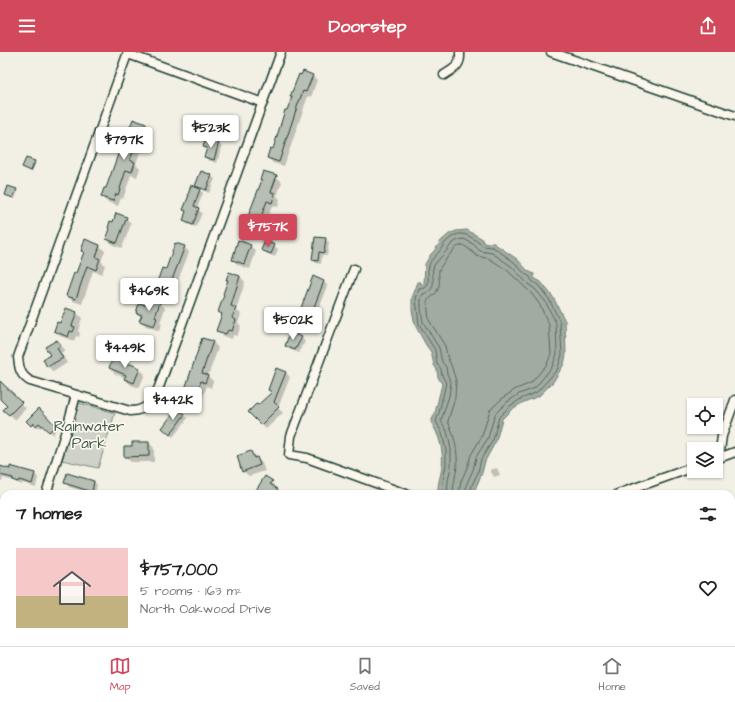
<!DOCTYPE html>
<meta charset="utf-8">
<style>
:root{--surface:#fff;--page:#f6f6f6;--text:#222;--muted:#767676;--line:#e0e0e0;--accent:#d1495b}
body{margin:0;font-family:"Architects Daughter",sans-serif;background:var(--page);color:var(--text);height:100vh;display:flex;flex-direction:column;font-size:15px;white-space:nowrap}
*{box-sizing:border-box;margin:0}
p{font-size:13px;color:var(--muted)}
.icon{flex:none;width:22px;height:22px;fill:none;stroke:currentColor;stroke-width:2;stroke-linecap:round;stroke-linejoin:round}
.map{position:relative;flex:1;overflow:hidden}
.drawer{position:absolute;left:0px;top:438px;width:735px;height:156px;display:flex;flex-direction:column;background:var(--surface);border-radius:12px 12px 0 0;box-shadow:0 1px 3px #0004}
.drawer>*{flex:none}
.buttons{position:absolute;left:687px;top:346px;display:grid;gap:8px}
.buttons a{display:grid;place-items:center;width:36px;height:36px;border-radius:0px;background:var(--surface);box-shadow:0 1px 3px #0004;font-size:20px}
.price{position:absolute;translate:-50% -34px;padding:0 9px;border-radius:4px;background:#fff;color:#222;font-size:13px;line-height:26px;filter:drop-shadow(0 1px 2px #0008)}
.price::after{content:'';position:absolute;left:50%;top:24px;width:12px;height:9px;margin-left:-6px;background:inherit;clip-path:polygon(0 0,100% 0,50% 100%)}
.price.active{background:var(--accent);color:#fff}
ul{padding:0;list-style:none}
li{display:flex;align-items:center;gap:12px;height:100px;padding:0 16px}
li span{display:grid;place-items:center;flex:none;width:112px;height:80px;border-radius:0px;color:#555}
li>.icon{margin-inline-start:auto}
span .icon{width:48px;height:48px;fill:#fffc;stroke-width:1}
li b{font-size:17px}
h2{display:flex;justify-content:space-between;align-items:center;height:48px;padding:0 16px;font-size:17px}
header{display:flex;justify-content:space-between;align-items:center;height:52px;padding:0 16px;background:var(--accent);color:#fff;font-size:18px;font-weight:700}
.tabs{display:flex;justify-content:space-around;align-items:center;height:56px;border-top:1px solid var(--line);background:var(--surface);font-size:11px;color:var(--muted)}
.tabs a{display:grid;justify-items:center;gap:2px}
.tabs .active{color:var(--accent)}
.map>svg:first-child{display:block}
.green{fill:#cfd2c8;stroke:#77887e}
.water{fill:#a2aba1;stroke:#6e7f75}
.shadow{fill:#0003}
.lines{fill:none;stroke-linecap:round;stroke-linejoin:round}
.shore{stroke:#536960;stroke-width:1}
.building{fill:#b7beb3;stroke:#1f3d34}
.minor-casing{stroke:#1f3d34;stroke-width:11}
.minor{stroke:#fbf7ec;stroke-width:8}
.rail-casing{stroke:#1f3d34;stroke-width:4}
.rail{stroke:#fbf7ec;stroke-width:2.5;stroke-dasharray:8;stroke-linecap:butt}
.labels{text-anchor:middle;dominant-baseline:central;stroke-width:3.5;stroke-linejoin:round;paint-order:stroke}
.park-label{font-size:15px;fill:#425b52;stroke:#fbf7ec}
</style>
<header><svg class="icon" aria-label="menu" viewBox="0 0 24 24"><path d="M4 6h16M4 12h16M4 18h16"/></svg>Doorstep<svg class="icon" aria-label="share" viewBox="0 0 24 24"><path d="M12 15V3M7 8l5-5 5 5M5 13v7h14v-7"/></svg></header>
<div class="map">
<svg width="735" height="594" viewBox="0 0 735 594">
<rect width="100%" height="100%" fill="#f2f0e5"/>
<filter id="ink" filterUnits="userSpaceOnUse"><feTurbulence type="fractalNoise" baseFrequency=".025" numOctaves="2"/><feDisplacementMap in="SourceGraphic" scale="8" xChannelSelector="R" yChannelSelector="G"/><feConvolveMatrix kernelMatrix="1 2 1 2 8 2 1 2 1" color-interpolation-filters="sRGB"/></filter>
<g filter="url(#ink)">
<!-- green -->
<polygon class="green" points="79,351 115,361 98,416 62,408"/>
<!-- water -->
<path class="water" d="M467 178 481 186 484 191 488 192 492 190 517 207 528 219 534 222V226L541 230 553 245 565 269 566 303 564 312 553 330 539 344 524 350 512 357 502 367 496 389 485 409 482 421 473 442H438C437 432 441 424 442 414 444 398 439 383 431 370L435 361 442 332 438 325 437 318 434 313 431 300 426 293 415 273 412 258V246L418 230H421V232L423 233 424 231 425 212 431 202 434 199 441 189 449 182 456 179Z"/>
<!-- shadow -->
<g class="shadow">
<polygon points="312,23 317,28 311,45 308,44 284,114 273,111 268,106 273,98 293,46 291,45"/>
<polygon points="145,73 150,78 145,92 143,91 136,112 140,116 137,125 131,123 123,147 121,146 118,154 107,150 102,145 125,93"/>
<polygon points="207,87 219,91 222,95 217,111 208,108 205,105 207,97 204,94"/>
<polygon points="34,110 36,111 32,119 23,115"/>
<polygon points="211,124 215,127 209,141 200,137 196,134"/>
<polygon points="276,124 282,130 277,144 280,147 278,155 272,154 260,186 250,182 244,176 263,129 261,127"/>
<polygon points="199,137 203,141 197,157 202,161 196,175 187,172 184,168 187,161 184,158 190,144"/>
<polygon points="16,138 18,139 15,147 6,143"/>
<polygon points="126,166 131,172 122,196 113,193 107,187 111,178 109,176 113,171"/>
<polygon points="325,187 329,191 327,204 322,203 321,212 316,211 313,208"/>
<polygon points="86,189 100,194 105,199 101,209 105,213 102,222 93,219 82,252 73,249 67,244 84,201 82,199"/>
<polygon points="250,194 256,199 250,217 238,213 233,207"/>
<polygon points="274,194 278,197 275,205 266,201 262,198"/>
<polygon points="184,195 189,200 172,244 161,240 156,236 166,218"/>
<polygon points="240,224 245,230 236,258 241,262 238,271 241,274 237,284 233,283 232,287 223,284 217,278 223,263 219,260"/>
<polygon points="323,229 328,234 318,259 320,261 314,278 302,274 297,269"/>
<polygon points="148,247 160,251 165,256 160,271 162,272 159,279 146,274 141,269 142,266 137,261 146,254"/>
<polygon points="67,257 77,261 82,266 78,279 80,281 79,285 76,284 74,289 60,284 55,279 61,272"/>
<polygon points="301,286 305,289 303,294 302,293 299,301 289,297 286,294"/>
<polygon points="203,287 213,290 218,296 208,324 213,329 211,336 207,334 200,352 190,348 184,343"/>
<polygon points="57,289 65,299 61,301 67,311 53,320 48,314"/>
<polygon points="110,316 139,317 145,322 139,336 131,333 125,327 126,326 115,322"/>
<polygon points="285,320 290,325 278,356 283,361 266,377 249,360 258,355 272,341 269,338"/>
<polygon points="0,333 26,356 15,368 5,358 9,354 0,346"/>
<polygon points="39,357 57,376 53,383 43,374 40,376 38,374 35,376 28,369"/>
<polygon points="178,357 188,366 173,385 166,380"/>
<polygon points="149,391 154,396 154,410 131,410 125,405 133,395"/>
<polygon points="251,400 262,411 265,419 249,424 243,419"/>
<polygon points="0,415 10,418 35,422 38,426 36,435 22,431 22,433 17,431 14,429 3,426 2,429 0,429"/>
<polygon points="497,416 500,423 494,425 490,418"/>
<polygon points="94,429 97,433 95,442 69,435 66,431"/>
<polygon points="272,430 275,433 274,436 278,440 277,442 262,442 257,438"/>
<polygon points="283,590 291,590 290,592"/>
</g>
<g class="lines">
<!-- shore -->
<g class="shore">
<path d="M442 442 443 429 446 413V398L442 381 436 369 439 361 446 331 442 323 441 317 437 312 435 298 419 272 416 247 419 237 425 236 428 233C429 227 427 220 429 214 430 209 434 205 438 201 441 198 442 194 445 191 460 175 469 183 483 194L493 195 514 210 525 222 530 225 532 229 538 233 549 247 560 270 562 303 557 318 537 340 521 347 510 354 499 365 493 388 481 407 478 420 472 433 470 442"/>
<path d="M447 442 448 429 451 414V397L447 379 441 369 449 344 451 330 447 322 446 315 442 310 439 296 423 270 421 257V247L423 242C439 237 431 228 433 216 434 212 437 209 440 206 450 197 449 189 464 187L473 192 480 199 492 201 511 214 528 232 535 237 545 249 556 271 557 302 552 315 535 336 519 342 507 350 495 362 488 386 476 405 473 418 467 431 465 442"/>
<path d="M453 442C453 432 456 424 457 414 458 398 454 383 448 369L455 346 456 329 451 313 448 307 445 294 429 268 427 249C431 245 436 243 438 237 441 231 438 225 439 218 440 215 453 197 457 195 459 194 460 194 463 193L469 197 477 204 490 207 507 218 531 241 540 253 549 273 551 302 547 312 531 331 516 337 504 345 490 358 482 384 471 403 467 416 461 429 459 442"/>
</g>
</g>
<!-- building -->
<g class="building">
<polygon points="303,19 313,23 306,40 303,39 297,55 279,110 267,106 270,96 273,97 285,58 287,58 292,45 290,45 299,22 301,23"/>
<polygon points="133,67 146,72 140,88 138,87 130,108 135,110 132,120 126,118 118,143 116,142 113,149 101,145 104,136 106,136 122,91 124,91"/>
<polygon points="206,86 219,90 214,108 204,105 207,96 203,95"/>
<polygon points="26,106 35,109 31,119 22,115"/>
<polygon points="201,119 212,123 206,138 195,134"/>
<polygon points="263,119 277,123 271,140 275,141 272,151 267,149 255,181 243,177 262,128 260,128"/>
<polygon points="191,133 200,137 194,154 199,156 193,173 183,169 186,159 183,158 189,143 188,143"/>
<polygon points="8,134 17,137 13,146 5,143"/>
<polygon points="116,161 127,165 117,191 106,187 110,177 108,176 110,169 113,170"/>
<polygon points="315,185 326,186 324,201 319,200 318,209 312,208"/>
<polygon points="85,187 100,193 96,205 100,207 96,218 87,214 76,247 66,244 74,221 76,221 84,200 81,199"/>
<polygon points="238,188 251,193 244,212 232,208"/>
<polygon points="265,189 275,193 271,202 261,198"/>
<polygon points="175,191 185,194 167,241 155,236 162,216 166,217"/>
<polygon points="229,220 240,224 231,254 236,256 232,266 236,268 232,279 228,278 226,282 216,279 222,262 218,260 224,243 223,242 228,228 226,228"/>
<polygon points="313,224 324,229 314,255 316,256 309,274 296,269"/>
<polygon points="148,246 160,250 155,265 157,266 154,274 139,269 142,263 136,261 139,251 145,253"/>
<polygon points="66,256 77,260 72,274 75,275 73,280 70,279 68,285 54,279 57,270 60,271"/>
<polygon points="290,280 302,285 295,298 285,294"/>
<polygon points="202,286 213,289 202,321 208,323 205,331 201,329 195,347 183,343"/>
<polygon points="57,288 61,293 57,296 63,306 47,315 43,307 50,303 45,295"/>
<polygon points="113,305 140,316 134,331 124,327 126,323 109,316"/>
<polygon points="276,316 286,320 274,350 279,355 261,373 248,360 256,352 258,353 272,340 268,338"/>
<polygon points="0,329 22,350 9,363 3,358 7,354 0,347"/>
<polygon points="39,356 54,372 54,375 49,380 39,371 36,374 34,371 31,374 26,369"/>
<polygon points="177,356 185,362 170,383 162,376"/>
<polygon points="132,390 149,390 149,404 124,405 124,394 132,394"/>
<polygon points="251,399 254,406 257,405 260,413 242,420 237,404"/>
<polygon points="0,414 10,417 10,414 35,421 32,432 19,428 18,430 12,428 13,426 0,423"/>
<polygon points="67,421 94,429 92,440 64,431"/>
<polygon points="265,424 273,429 270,432 278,437 275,442 263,442 256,438"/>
</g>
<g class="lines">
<defs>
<g id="minor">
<path d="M128 0 18 305C19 316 20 323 30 329L130 359C148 359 152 349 159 335L281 0"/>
<polyline points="551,0 735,64"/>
<polyline points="128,2 263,51"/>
<path d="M444 23C455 16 461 14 460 0"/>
<polyline points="354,217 291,384 289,403 307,406 406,442"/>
<polyline points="719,406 722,384 735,348"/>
<polyline points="716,407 735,400"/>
<polyline points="46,442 68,372 76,343"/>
<polyline points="618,442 694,415"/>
<polyline points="0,459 4,460"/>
<polyline points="350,590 354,594"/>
</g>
</defs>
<!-- minor casing -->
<use href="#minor" class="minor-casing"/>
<!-- minor -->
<use href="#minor" class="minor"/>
<defs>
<g id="rail">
<polyline points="731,540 735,539"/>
<polyline points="565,594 578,590"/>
</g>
</defs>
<!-- rail casing -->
<use href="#rail" class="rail-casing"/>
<!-- rail -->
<use href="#rail" class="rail"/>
</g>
</g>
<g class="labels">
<!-- park labels -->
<g class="park-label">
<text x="89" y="374">Rainwater<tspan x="89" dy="17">Park</tspan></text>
</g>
</g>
</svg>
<div class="buttons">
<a><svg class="icon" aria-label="locate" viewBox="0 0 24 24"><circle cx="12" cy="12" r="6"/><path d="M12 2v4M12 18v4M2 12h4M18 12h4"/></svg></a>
<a><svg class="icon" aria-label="layers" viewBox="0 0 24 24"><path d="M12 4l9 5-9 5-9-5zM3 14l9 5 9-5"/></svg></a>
</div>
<b class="price" style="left:211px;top:97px">$523K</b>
<b class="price" style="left:124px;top:109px">$797K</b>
<b class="price active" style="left:268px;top:196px">$757K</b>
<b class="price" style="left:149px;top:260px">$469K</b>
<b class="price" style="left:293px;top:289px">$502K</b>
<b class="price" style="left:125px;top:317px">$449K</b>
<b class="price" style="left:173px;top:369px">$442K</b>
<section class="drawer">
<h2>7 homes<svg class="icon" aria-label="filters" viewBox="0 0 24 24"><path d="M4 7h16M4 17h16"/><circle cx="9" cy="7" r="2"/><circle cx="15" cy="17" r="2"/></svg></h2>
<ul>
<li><span style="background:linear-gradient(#f6c9c9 60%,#c2b280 0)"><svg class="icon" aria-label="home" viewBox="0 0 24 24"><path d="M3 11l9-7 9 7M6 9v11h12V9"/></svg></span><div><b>$757,000</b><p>5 rooms · 163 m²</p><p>North Oakwood Drive</p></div><svg class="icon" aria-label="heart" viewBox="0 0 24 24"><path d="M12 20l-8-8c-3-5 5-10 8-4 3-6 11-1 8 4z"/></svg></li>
</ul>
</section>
</div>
<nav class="tabs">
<a class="active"><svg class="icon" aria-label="map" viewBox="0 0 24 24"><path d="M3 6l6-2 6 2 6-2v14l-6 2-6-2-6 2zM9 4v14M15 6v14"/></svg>Map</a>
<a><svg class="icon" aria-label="saved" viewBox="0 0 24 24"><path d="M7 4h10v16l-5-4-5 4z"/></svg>Saved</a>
<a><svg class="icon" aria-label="home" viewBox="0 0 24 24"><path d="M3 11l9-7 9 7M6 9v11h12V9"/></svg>Home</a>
</nav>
